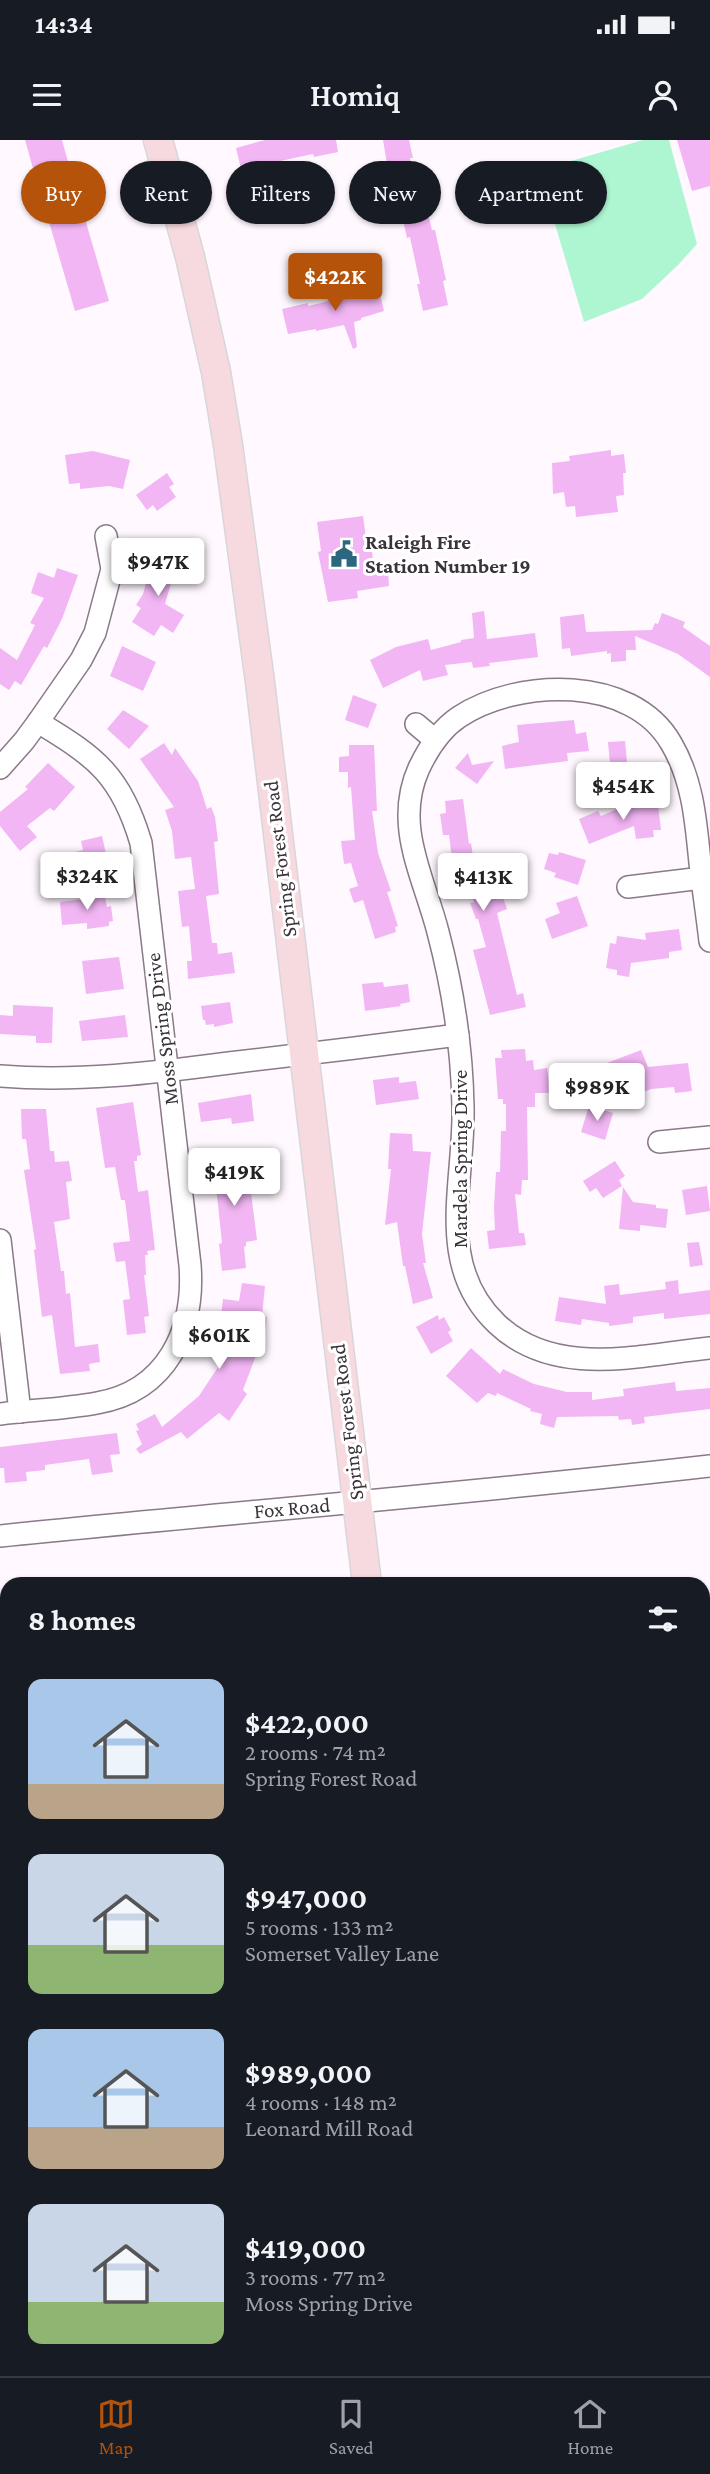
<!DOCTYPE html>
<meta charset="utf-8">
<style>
:root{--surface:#171b24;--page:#20242c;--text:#f1f3f6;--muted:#9ea1a6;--line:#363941;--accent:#b45309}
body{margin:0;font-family:"Crimson Pro",serif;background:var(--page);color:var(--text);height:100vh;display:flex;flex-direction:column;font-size:26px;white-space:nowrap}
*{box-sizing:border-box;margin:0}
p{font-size:23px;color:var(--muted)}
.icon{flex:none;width:38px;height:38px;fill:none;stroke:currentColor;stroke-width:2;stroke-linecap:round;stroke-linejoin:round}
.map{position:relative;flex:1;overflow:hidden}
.sheet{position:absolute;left:0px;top:1437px;width:710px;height:800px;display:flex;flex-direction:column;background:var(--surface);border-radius:21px 21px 0 0;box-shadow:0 2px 5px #0004}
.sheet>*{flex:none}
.hud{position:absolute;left:21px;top:21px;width:668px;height:63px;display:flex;gap:14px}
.price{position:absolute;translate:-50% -60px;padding:0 16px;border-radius:7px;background:#fff;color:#222;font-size:23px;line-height:46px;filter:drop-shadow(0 2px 4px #0008)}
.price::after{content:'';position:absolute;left:50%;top:42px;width:21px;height:16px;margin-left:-10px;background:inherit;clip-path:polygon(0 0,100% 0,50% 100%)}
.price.current{background:var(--accent);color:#fff}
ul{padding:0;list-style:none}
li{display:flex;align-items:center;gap:21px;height:175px;padding:0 28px}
li span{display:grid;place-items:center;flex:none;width:196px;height:140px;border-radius:14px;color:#555}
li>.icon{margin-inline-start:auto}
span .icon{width:84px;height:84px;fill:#fffc;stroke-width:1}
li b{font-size:30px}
h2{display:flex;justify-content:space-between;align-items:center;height:84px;padding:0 28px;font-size:30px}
.tag{padding:0 24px;border-radius:32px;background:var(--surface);box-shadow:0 2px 5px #0004;font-size:24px;line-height:63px}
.tag.current{background:var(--accent);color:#fff}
.status{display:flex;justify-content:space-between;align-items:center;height:49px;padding:0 35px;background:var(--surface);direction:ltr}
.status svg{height:19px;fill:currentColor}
header{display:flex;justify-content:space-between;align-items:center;height:91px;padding:0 28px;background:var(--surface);font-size:32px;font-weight:600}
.dock{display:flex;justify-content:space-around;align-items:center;height:98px;border-top:2px solid var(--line);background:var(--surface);font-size:19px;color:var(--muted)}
.dock a{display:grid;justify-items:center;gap:4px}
.dock .current{color:var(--accent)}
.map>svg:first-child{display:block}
.green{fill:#aef6d2}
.building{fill:#f2b6f4}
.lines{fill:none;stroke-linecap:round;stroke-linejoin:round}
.minor-casing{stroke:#897989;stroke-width:24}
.major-casing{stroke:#d8d6d8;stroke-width:31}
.minor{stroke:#fff;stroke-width:21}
.major{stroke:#f7dadf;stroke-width:28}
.labels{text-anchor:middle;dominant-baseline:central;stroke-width:6;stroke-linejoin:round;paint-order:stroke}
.poi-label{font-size:21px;font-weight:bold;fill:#3a333a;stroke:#fff;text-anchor:start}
.street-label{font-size:21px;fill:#3a333a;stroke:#fff}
</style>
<div class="status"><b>14:34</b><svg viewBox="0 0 49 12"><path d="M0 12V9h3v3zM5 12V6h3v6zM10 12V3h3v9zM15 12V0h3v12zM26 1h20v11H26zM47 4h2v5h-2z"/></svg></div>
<header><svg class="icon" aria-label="menu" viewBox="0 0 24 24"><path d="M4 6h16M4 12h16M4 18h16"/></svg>Homiq<svg class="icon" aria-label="person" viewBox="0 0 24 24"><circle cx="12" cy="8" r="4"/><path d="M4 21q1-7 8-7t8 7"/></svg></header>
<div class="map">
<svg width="710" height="2236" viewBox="0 0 710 2236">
<rect width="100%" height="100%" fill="#fff8ff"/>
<!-- green -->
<polygon class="green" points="643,0 669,0 697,104 678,125 642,159 584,182 542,40 547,28"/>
<!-- building -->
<g class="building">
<polygon points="25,0 62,0 70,29 36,39"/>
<polygon points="265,0 336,0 338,12 314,17 313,14 266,24 267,28 242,33 236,8"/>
<polygon points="383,0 409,0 413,18 410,18 415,42 391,48"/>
<polygon points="677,0 710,0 710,46 692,51"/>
<polygon points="81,65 109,161 75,171 47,75"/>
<polygon points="426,66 432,90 435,90 446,140 443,141 448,165 423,171 417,144 420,144 410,97 407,98 401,71"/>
<polygon points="378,146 384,171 361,178 361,180 354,182 357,207 353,209 344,185 316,191 316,189 288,194 282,169 308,163 308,166 321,163"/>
<polygon points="611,310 611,316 624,314 626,333 623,333 624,355 616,356 618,372 576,377 575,366 566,367 564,352 553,354 552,323 570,321 569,316"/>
<polygon points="93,311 130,320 123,349 109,346 80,349 80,343 69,344 65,315"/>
<polygon points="167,333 174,344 169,347 176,357 157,371 153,365 147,370 136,355"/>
<polygon points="363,376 367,405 371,405 375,433 388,431 389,446 357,451 358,458 328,462 318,412 321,411 317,382"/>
<polygon points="154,413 178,419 165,464 184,475 173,493 161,485 154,496 132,482 141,468 136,465 143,454"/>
<polygon points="57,428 78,435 62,479 47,508 44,506 21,545 15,541 9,550 0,544 0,508 17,520 35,485 30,483 44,458 31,453 38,432 54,438"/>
<polygon points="484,471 487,499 535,493 538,517 489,523 490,526 473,528 472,522 445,525 448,535 423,541 420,530 383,548 370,520 396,507 428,499 431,510 461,502 461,500 474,498 472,473"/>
<polygon points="662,473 685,482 683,487 710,506 710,537 678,514 635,496 636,510 626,510 626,521 611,522 611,513 607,514 607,511 571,516 570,508 562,509 560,477 584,474 586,492 652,490 655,483 658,484"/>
<polygon points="122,506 156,522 143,551 110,536"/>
<polygon points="353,555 377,564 368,588 345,580"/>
<polygon points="123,570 149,586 129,609 107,589"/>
<polygon points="574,580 576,594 586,592 589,611 567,613 568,621 505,629 502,606 519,602 517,585"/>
<polygon points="625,601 628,633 611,635 608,602"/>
<polygon points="164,603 172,615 175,608 198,641 207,669 211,667 215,677 218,701 214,702 219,754 206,756 212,803 217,803 218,814 232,812 235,833 188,839 187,821 192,821 189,786 182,787 178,751 195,749 191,717 175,719 172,691 165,670 174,667 140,619"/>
<polygon points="349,605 374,605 377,671 372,671 378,713 391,751 387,752 398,786 395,787 396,792 375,799 363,760 354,763 349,749 358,746 351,723 344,724 341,701 355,700 351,647 348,648 348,632 339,632 339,617 349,616"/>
<polygon points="468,613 472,625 494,621 477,644 455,628"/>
<polygon points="48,623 75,647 54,671 50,668 27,686 37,697 20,711 0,686 0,672 28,649 25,647"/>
<polygon points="463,659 469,704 471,703 473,717 479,716 481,731 493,728 507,769 497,773 517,855 523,853 526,867 490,875 473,810 486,807 478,779 476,779 470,763 474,762 467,740 455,742 449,695 443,695 440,674 446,673 445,661"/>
<polygon points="636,661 645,661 646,667 658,665 661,690 653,690 654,697 636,699 634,686 589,704 579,679 598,671 601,676"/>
<polygon points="102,696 109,727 71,734 67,714 83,710 81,701"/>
<polygon points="559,712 586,720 578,745 554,737 556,733 544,729 549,713 558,715"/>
<polygon points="105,756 107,767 111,766 113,781 109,782 109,786 87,789 87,783 62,785 60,762"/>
<polygon points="577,756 588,786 552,799 545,779 560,773 556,763"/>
<polygon points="679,789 682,810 669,812 669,818 631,823 629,837 617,835 617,830 606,828 610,803 616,804 617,796 646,800 645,793"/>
<polygon points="119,817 124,849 86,854 82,821"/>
<polygon points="383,842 384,847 408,844 410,862 400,864 401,866 365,871 362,844"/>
<polygon points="230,862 233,883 214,887 214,884 206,885 205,880 203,880 201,866"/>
<polygon points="13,865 53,867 52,903 36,903 36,896 0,894 0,875 13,876"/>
<polygon points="125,875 128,897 82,901 79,881"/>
<polygon points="525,909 526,921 533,920 534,930 547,928 550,953 535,953 535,967 527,967 528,1040 522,1040 521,1055 515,1054 519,1093 524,1093 526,1105 489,1109 487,1091 495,1090 494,1067 496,1032 500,1032 501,991 506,991 506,964 503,964 503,959 498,959 495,918 502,918 501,910"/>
<polygon points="641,910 648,927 688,923 692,951 675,953 674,947 651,949 639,954 633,940 615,945 607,923"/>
<polygon points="399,937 399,943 416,941 419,959 376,965 373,940"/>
<polygon points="251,954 254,981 232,984 231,978 201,982 198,963"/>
<polygon points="133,962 141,1015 137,1016 137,1021 134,1021 138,1052 148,1050 155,1110 147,1111 148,1115 145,1115 146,1135 144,1135 149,1176 144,1177 146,1193 127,1195 123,1160 130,1159 125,1121 116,1122 113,1103 130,1101 125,1060 121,1060 115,1027 105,1028 96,968"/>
<polygon points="589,966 613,973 605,1000 581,992"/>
<polygon points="21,969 46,969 50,1011 54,1011 55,1022 69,1021 72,1041 66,1042 70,1079 54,1082 61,1131 64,1131 66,1154 70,1153 75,1207 98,1204 100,1222 89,1224 90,1231 60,1234 52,1175 42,1177 34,1110 36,1109 24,1030 30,1029 26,999 22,999"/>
<polygon points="390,993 412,994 413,1011 431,1012 422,1094 426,1123 423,1123 433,1158 413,1164 405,1126 403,1126 397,1082 385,1085 391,1029 388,1029"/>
<polygon points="239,1009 241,1021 247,1021 257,1100 246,1102 246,1106 244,1107 246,1128 222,1131 219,1104 222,1103 218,1065 215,1039 212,1039 210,1021 216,1020 216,1012"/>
<polygon points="615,1021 625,1036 619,1040 622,1046 603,1058 596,1048 590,1052 583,1041"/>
<polygon points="707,1046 710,1071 686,1075 682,1050"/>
<polygon points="623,1047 633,1062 656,1065 656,1068 668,1069 666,1088 640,1085 640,1091 619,1089"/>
<polygon points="699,1102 703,1125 690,1127 687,1103"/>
<polygon points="678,1140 679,1154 710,1150 710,1174 664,1179 664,1173 633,1177 633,1183 609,1186 609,1183 582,1179 581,1185 555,1181 559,1157 606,1164 604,1146 619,1144 620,1155 666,1149 665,1142"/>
<polygon points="242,1143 265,1146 262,1176 267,1177 265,1191 243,1250 247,1254 229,1281 219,1273 187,1299 181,1292 140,1314 136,1309 142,1304 136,1291 139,1290 136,1284 155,1274 162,1287 199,1256 222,1221 209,1216 215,1200 218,1201 223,1159 239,1161"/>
<polygon points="438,1175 439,1180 444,1177 451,1190 448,1192 453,1201 431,1214 416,1187"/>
<polygon points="471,1208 500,1234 503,1229 534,1244 567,1252 592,1252 592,1260 624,1256 623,1249 675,1242 676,1251 710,1248 710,1269 644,1277 645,1283 632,1285 631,1279 619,1280 618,1276 557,1277 554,1288 540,1284 542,1274 530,1271 531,1269 497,1253 496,1256 488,1253 477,1263 446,1236"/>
<polygon points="117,1293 120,1314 110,1315 113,1332 92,1335 89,1319 45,1325 45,1330 26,1332 27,1341 5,1343 4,1328 0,1328 0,1307"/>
</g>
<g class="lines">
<defs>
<g id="minor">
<polyline points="416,584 435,600"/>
<polyline points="0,628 24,601 38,582 81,520 95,493 112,429 106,396"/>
<polyline points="628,747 702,738"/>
<path d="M710 801C707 775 703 749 700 723 696 682 693 640 671 603 632 535 518 538 459 577 441 589 428 609 419 628 393 685 424 737 438 792 453 849 462 908 463 967 465 1043 434 1124 497 1184 555 1239 640 1215 710 1208"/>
<path d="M0 936C77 942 153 933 229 923 305 914 382 905 458 895"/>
<polyline points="659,1002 710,997"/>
<polyline points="0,1100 20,1272"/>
<path d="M0 1274C32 1270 65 1269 97 1263 167 1251 195 1190 190 1125L141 703C121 635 96 617 38 582"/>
<path d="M0 1396C237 1372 474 1353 710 1326"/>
<polyline points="0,1521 7,1520"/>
<polyline points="0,1580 7,1579"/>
<polyline points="0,1795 7,1793"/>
<polyline points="305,2230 305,2236"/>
</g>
<g id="major">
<polyline points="158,0 190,117 216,232 228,305 260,542 367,1444"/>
<polyline points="454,2230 455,2236"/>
</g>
</defs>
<!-- minor casing -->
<use href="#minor" class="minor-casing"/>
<!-- major casing -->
<use href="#major" class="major-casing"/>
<!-- minor -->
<use href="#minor" class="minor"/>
<!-- major -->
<use href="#major" class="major"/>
</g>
<!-- icons -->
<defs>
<symbol id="civic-bare" viewBox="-9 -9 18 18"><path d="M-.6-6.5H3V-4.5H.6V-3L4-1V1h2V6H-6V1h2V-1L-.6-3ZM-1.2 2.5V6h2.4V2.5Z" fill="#2c677f" stroke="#fff" stroke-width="2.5" paint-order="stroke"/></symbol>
</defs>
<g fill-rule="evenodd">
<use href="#civic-bare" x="325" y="395" width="38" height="38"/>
</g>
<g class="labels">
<!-- poi labels -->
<g class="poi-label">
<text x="365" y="402">Raleigh Fire<tspan x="365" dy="24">Station Number 19</tspan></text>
</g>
<!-- street labels -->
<g class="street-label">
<text transform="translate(280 719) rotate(-97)">Spring Forest Road</text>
<text transform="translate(162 889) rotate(-97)">Moss Spring Drive</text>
<text transform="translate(460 1019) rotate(-90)">Mardela Spring Drive</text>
<text transform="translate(347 1282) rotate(-97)">Spring Forest Road</text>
<text transform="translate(292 1368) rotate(-5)">Fox Road</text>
</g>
</g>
</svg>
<b class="price current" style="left:335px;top:173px">$422K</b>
<b class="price" style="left:158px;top:458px">$947K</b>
<b class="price" style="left:623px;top:682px">$454K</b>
<b class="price" style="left:87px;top:772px">$324K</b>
<b class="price" style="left:483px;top:773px">$413K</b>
<b class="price" style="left:597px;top:983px">$989K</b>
<b class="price" style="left:234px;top:1068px">$419K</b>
<b class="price" style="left:219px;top:1231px">$601K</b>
<div class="hud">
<a class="tag current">Buy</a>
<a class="tag">Rent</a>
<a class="tag">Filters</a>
<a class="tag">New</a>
<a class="tag">Apartment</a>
</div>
<section class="sheet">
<h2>8 homes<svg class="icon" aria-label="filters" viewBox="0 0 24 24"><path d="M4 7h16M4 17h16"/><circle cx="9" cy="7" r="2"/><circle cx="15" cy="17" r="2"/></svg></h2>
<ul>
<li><span style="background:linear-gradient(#a9c7e8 75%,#b9a48a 0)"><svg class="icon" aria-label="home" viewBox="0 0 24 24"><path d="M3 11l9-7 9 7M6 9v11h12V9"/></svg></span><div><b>$422,000</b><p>2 rooms · 74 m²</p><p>Spring Forest Road</p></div></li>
<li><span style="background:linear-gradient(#c9d6e8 65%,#8fb573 0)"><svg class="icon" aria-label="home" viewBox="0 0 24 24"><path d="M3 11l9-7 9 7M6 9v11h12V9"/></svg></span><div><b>$947,000</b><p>5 rooms · 133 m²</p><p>Somerset Valley Lane</p></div></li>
<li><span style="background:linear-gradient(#a9c7e8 70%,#b9a48a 0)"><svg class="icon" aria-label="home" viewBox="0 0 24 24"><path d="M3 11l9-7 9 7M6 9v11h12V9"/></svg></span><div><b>$989,000</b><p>4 rooms · 148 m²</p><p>Leonard Mill Road</p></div></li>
<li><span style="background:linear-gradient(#c9d6e8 70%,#8fb573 0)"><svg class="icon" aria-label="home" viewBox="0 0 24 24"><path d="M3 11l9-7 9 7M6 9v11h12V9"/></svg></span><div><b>$419,000</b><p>3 rooms · 77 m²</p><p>Moss Spring Drive</p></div></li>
</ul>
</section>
</div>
<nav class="dock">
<a class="current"><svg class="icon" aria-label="map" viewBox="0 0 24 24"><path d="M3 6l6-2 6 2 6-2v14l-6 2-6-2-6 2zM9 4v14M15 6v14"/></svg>Map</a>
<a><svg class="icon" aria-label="saved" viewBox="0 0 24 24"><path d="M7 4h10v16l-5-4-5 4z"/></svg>Saved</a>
<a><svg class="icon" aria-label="home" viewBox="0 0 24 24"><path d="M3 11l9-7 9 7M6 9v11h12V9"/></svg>Home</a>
</nav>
